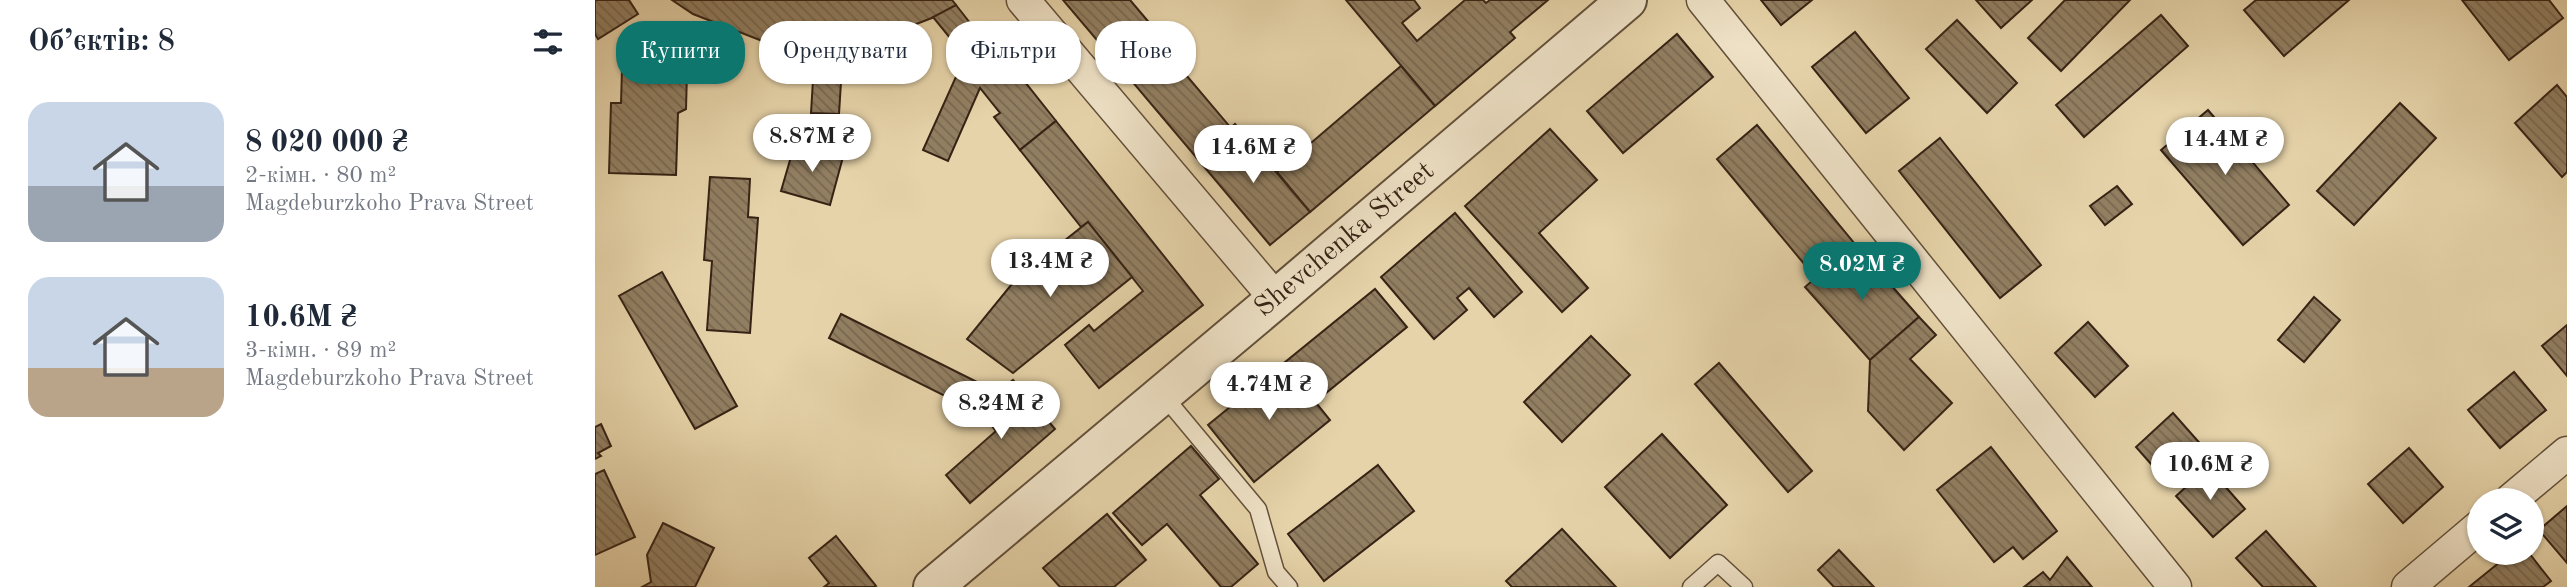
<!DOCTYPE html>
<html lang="uk">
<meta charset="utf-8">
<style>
:root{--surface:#fff;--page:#f2f2f3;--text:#1f2937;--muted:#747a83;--accent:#0f766e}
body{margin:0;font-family:"Old Standard TT",serif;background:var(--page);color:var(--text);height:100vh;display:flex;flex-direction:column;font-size:26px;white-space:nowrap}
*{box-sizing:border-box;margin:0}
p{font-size:23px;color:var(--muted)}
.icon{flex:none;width:38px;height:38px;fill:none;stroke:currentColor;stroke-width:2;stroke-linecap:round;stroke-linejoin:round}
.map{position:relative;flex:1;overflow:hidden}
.panel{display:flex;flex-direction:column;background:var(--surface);width:595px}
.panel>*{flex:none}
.guide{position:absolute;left:21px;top:21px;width:665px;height:63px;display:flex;gap:14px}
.buttons{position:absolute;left:1872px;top:488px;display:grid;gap:14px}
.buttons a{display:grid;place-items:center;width:77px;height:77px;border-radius:50%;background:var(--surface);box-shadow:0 2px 5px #0004;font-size:35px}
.price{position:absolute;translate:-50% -60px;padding:0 16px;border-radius:24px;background:#fff;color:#222;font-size:23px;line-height:46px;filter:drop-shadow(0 2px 4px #0008)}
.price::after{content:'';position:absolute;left:50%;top:42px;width:21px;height:16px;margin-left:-10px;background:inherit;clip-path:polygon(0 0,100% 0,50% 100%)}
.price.selected{background:var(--accent);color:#fff}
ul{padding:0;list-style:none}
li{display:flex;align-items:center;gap:21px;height:175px;padding:0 28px}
li span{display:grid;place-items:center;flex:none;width:196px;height:140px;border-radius:21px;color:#555}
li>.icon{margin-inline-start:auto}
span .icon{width:84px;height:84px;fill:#fffc;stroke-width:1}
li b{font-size:30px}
h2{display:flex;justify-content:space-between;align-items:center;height:84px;padding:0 28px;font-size:30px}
.tag{padding:0 24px;border-radius:28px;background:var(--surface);box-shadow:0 2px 5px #0004;font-size:24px;line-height:63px}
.tag.selected{background:var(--accent);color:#fff}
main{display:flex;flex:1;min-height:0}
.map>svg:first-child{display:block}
.building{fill:url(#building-back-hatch);stroke:#362315;stroke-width:2}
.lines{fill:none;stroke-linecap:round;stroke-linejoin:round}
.service-casing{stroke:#624f3a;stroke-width:19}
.minor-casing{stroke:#624f3a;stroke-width:35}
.tertiary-casing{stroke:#624f3a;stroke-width:42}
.service{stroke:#efe2c7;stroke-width:16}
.minor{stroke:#efe2c7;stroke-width:32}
.tertiary{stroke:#efe2c7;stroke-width:38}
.labels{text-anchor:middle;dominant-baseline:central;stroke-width:5;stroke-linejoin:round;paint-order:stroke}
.street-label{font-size:28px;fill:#362315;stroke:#efe2c7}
</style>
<main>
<section class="panel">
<h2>Об’єктів: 8<svg class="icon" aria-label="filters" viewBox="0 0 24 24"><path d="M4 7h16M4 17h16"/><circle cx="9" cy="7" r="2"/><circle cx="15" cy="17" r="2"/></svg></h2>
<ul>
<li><span style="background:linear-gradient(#c9d6e8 60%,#9aa5b1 0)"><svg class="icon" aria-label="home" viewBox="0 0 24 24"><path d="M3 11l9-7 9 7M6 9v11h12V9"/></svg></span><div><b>8 020 000 ₴</b><p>2-кімн. · 80 m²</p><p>Magdeburzkoho Prava Street</p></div></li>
<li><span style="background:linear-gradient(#c9d6e8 65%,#b9a48a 0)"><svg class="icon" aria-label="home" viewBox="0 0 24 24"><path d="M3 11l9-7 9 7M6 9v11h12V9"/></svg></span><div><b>10.6M ₴</b><p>3-кімн. · 89 m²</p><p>Magdeburzkoho Prava Street</p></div></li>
</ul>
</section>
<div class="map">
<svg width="1972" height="587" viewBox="0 0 1972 587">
<defs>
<pattern id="building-back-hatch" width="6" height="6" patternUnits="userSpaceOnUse" patternTransform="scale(1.75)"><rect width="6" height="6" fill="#927f62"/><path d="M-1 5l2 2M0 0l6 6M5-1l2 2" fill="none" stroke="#786850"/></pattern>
</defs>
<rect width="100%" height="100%" fill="#e6d3a9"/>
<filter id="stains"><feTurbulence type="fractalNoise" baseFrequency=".00286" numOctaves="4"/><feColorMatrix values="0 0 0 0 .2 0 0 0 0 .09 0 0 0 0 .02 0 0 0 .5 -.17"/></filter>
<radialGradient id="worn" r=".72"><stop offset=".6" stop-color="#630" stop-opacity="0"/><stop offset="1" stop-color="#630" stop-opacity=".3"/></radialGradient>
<!-- building -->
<g class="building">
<polygon points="0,0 34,0 43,14 3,39 0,34"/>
<polygon points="77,0 357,0 361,5 342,16 285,38 269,41 191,45 170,42 98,14"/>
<polygon points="468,0 535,0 563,33 524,66"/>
<polygon points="751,0 819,0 825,8 807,23 822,41 870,0 888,0 891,3 895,0 953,0 915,32 920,38 840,106"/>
<polygon points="1166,0 1217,0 1186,25"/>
<polygon points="1381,0 1437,0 1406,28"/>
<polygon points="1470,0 1535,0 1466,71 1433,38"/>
<polygon points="1661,0 1754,0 1689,56 1649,10"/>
<polygon points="1867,0 1954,0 1968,18 1914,60"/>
<polygon points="361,5 379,28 360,44 338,17"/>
<polygon points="1566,15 1593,46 1489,137 1461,105"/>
<polygon points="1362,20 1422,83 1392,113 1331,49"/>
<polygon points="384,24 461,121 425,150 399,117 405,113 385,88 353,161 328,150 364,70 373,61 360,44"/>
<polygon points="1260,32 1314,98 1271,133 1217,67"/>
<polygon points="1082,34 1118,77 1028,153 992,111"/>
<polygon points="559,37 636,128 601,157 524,66"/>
<polygon points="806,66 840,106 715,212 682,172"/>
<polygon points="27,70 92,72 91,109 83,113 81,175 14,173 16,103 26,103"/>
<polygon points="218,80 246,82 244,114 216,113"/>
<polygon points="1962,85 1972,97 1972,172 1967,177 1920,123"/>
<polygon points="1805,103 1841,138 1759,225 1722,191"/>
<polygon points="1613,110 1694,205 1648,245 1566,150"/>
<polygon points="461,121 608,305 504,388 470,345 494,325 499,331 548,291 493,222 486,227 425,150"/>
<polygon points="640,124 715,212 675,245 601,157"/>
<polygon points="1162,125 1260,244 1220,277 1122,159"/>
<polygon points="955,129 1002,180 944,233 993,288 967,312 870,206"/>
<polygon points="1345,138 1446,265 1405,298 1304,171"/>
<polygon points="200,143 248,157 235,205 186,191"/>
<polygon points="115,177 155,179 153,217 163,218 155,333 112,330 117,261 109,260"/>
<polygon points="1522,186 1537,204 1510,225 1495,206"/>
<polygon points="860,213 927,292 899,317 874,288 862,298 872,310 839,339 786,277"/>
<polygon points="493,222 537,277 418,373 372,339 421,279"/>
<polygon points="1260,244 1324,317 1275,360 1210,287"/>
<polygon points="67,272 142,406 100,429 24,296"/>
<polygon points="780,289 812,327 720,402 689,363"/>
<polygon points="1719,297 1745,320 1709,362 1683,340"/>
<polygon points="246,314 388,385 376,409 234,338"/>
<polygon points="1324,317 1341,335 1315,359 1357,403 1309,450 1273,411 1275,360"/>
<polygon points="1493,322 1533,366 1500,397 1460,353"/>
<polygon points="1972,325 1972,376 1947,346"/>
<polygon points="996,336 1035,375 967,442 929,402"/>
<polygon points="689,363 735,420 659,482 613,425"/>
<polygon points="1124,363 1217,471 1193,492 1100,384"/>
<polygon points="1919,372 1951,410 1905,448 1873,410"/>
<polygon points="418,380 460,429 375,503 351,475 401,431 383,409"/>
<polygon points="1578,413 1609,448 1572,482 1541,447"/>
<polygon points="6,424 16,446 3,453 6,456 0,459 0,427"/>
<polygon points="1067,434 1132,505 1075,558 1010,487"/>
<polygon points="596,446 624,479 605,495 663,564 636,587 626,587 572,524 547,545 518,513"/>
<polygon points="1396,447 1462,531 1428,559 1418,547 1399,562 1342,490"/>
<polygon points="1814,448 1848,487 1808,523 1773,484"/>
<polygon points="783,465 819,511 729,581 693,534"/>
<polygon points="1613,467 1650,509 1618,537 1581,496"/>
<polygon points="9,470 40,537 0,555 0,474"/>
<polygon points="1972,506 1972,563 1944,530"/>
<polygon points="512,514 551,560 519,587 465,587 448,568"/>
<polygon points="68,523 119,548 100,587 47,587 56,582 52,555"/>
<polygon points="967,529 1021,587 917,587 911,581"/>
<polygon points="1671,531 1721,587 1668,587 1641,558"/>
<polygon points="241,536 281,586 279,587 229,587 234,583 214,558"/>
<polygon points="1244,550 1279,587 1239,587 1223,570"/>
<polygon points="1916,553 1934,553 1956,581 1948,587 1874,587"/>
<polygon points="1472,557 1497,587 1429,587 1448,572 1455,580"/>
</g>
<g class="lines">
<defs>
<g id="service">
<polyline points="568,395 663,509 681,572 694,587"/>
<polyline points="1096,587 1123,563 1149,587"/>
</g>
<g id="minor">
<polyline points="428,0 681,299"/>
<polyline points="1108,0 1580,587"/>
<polyline points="1916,500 1972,453"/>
<polyline points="1813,587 1885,526"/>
</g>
<polyline id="tertiary" points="338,587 681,299 1032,0"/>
</defs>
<!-- service casing -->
<use href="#service" class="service-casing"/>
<!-- minor casing -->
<use href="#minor" class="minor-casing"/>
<!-- tertiary casing -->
<use href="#tertiary" class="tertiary-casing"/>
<!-- service -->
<use href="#service" class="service"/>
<!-- minor -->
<use href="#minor" class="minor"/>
<!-- tertiary -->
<use href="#tertiary" class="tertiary"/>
</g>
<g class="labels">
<!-- street labels -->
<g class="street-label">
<text transform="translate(750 240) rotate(-40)">Shevchenka Street</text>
</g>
</g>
<rect width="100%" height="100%" filter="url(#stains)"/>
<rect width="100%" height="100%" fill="url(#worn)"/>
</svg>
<div class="buttons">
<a><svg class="icon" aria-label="layers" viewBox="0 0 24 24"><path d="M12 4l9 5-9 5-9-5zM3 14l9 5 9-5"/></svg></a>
</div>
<b class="price" style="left:217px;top:174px">8.87M ₴</b>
<b class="price" style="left:1630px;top:177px">14.4M ₴</b>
<b class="price" style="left:658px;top:185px">14.6M ₴</b>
<b class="price" style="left:455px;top:299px">13.4M ₴</b>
<b class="price selected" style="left:1267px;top:302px">8.02M ₴</b>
<b class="price" style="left:674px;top:422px">4.74M ₴</b>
<b class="price" style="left:406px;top:441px">8.24M ₴</b>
<b class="price" style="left:1615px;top:502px">10.6M ₴</b>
<div class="guide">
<a class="tag selected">Купити</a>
<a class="tag">Орендувати</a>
<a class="tag">Фільтри</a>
<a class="tag">Нове</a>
</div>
</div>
</main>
